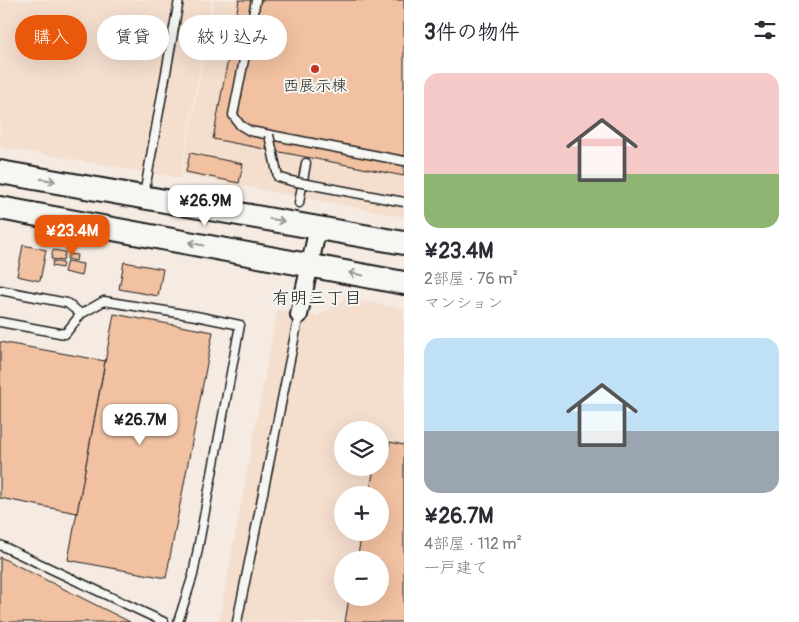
<!DOCTYPE html>
<html lang="ja">
<meta charset="utf-8">
<style>
:root{--surface:#fff;--page:#f2f2f3;--text:#2b2b33;--muted:#7c7c81;--accent:#ea580c}
body{margin:0;font-family:Pangolin,"Klee One",sans-serif;background:var(--page);color:var(--text);height:100vh;display:flex;flex-direction:column;font-size:19px;white-space:nowrap}
*{box-sizing:border-box;margin:0}
p{font-size:16px;color:var(--muted)}
.icon{flex:none;width:28px;height:28px;fill:none;stroke:currentColor;stroke-width:2;stroke-linecap:round;stroke-linejoin:round}
.map{position:relative;flex:1;overflow:hidden}
.side{display:flex;flex-direction:column;background:var(--surface);width:395px}
.side>*{flex:none}
.banner{position:absolute;left:15px;top:15px;width:314px;height:45px;display:flex;gap:10px}
.buttons{position:absolute;left:334px;top:421px;display:grid;gap:10px}
.buttons a{display:grid;place-items:center;width:55px;height:55px;border-radius:50%;background:var(--surface);box-shadow:0 5px 20px #0002;font-size:25px}
.price{position:absolute;translate:-50% -42px;padding:0 11px;border-radius:10px;background:#fff;color:#222;font-size:16px;line-height:32px;filter:drop-shadow(0 1px 2px #0008)}
.price::after{content:'';position:absolute;left:50%;top:30px;width:15px;height:11px;margin-left:-8px;background:inherit;clip-path:polygon(0 0,100% 0,50% 100%)}
.price.selected{background:var(--accent);color:#fff}
ul{padding:0;list-style:none}
li{display:grid;align-content:center;gap:10px;height:265px;padding:0 20px}
li span{display:grid;place-items:center;height:155px;border-radius:15px;color:#555}
li>.icon{margin-inline-start:auto}
span .icon{width:90px;height:90px;fill:#fffc;stroke-width:1}
li b{font-size:21px}
h2{display:flex;justify-content:space-between;align-items:center;height:60px;padding:0 20px;font-size:21px}
.chip{padding:0 18px;border-radius:22px;background:var(--surface);box-shadow:0 5px 20px #0002;font-size:18px;line-height:45px}
.chip.selected{background:var(--accent);color:#fff}
main{display:flex;flex:1;min-height:0}
.map>svg:first-child{display:block}
.built{fill:#f4dece;fill-rule:evenodd}
.building{fill:#f1c1a1;stroke:#1c1c1c}
.lines{fill:none;stroke-linecap:round;stroke-linejoin:round}
.service-casing{stroke:#1c1c1c;stroke-width:11}
.minor-casing{stroke:#1c1c1c;stroke-width:20}
.secondary-casing{stroke:#1c1c1c;stroke-width:26}
.service{stroke:#f6f6f2;stroke-width:8}
.minor{stroke:#f6f6f2;stroke-width:16}
.secondary{stroke:#f6f6f2;stroke-width:22}
.service-bridge-casing{stroke:#1c1c1c;stroke-width:11;stroke-linecap:butt}
.service-bridge{stroke:#f6f6f2;stroke-width:8}
.oneway{stroke:#949492}
.poi-dot{fill:#c8321e;stroke:#f6f6f2;stroke-width:2}
.labels{text-anchor:middle;dominant-baseline:central;stroke-width:4;stroke-linejoin:round;paint-order:stroke}
.poi-label{font-size:16px;fill:#1c1c1c;stroke:#f6f6f2}
.neighbourhood-label{font-size:18px;fill:#1c1c1c;stroke:#f6f6f2}
</style>
<main>
<div class="map">
<svg width="404" height="622" viewBox="0 0 404 622">
<rect width="100%" height="100%" fill="#f5ebe2"/>
<filter id="ink" filterUnits="userSpaceOnUse"><feTurbulence type="fractalNoise" baseFrequency=".02" numOctaves="2"/><feDisplacementMap in="SourceGraphic" scale="10" xChannelSelector="R" yChannelSelector="G"/><feConvolveMatrix kernelMatrix="1 2 1 2 8 2 1 2 1" color-interpolation-filters="sRGB"/></filter>
<g filter="url(#ink)">
<!-- built -->
<g class="built">
<polygon points="0,0 212,0 180,178 0,147"/>
<polygon points="214,0 404,0 404,217 184,175 182,172"/>
<path d="M346 298 404 309V622H219L277 310 318 316ZM342 430H380V468H342ZM342 495H380V532H342ZM342 560H380V598H342Z"/>
</g>
<!-- building -->
<g class="building">
<polygon points="239,0 404,0 404,176 213,139"/>
<polygon points="190,153 243,164 239,183 186,172"/>
<polygon points="23,245 46,250 40,281 17,276"/>
<polygon points="53,250 65,252 63,261 51,259"/>
<polygon points="69,254 77,255 76,261 67,259"/>
<polygon points="53,261 63,263 62,268 52,266"/>
<polygon points="67,261 83,264 81,276 64,272"/>
<polygon points="124,262 163,269 158,296 119,289"/>
<polygon points="114,314 213,332 166,578 68,560"/>
<polygon points="0,342 105,361 77,513 0,498"/>
<polygon points="390,442 404,445 404,622 345,622 349,598 380,598 380,560 357,560 362,532 380,532 380,495 369,495 374,468 380,468 380,459 387,460"/>
<polygon points="0,557 130,622 0,622"/>
</g>
<g class="lines">
<defs>
<g id="service">
<polyline points="256,0 233,115 240,125 250,131 404,161"/>
<polyline points="144,195 179,0"/>
<polyline points="299,203 306,163"/>
<polyline points="0,290 67,303 81,314"/>
<polyline points="0,322 65,334 81,314 104,301 196,316 240,325 193,575 178,622"/>
<polyline points="0,545 164,622"/>
<polyline points="237,622 299,315"/>
</g>
<polyline id="minor" points="299,315 318,227"/>
<g id="secondary">
<polyline points="0,172 404,243"/>
<polyline points="0,208 404,283"/>
</g>
</defs>
<!-- service casing -->
<use href="#service" class="service-casing"/>
<!-- minor casing -->
<use href="#minor" class="minor-casing"/>
<!-- secondary casing -->
<use href="#secondary" class="secondary-casing"/>
<!-- service -->
<use href="#service" class="service"/>
<!-- minor -->
<use href="#minor" class="minor"/>
<!-- secondary -->
<use href="#secondary" class="secondary"/>
<defs>
<polyline id="service-bridge" points="269,135 278,177 291,181 404,202"/>
</defs>
<!-- service-bridge casing -->
<use href="#service-bridge" class="service-bridge-casing"/>
<!-- service-bridge -->
<use href="#service-bridge" class="service-bridge"/>
</g>
<!-- one-way arrows -->
<defs><path id="oneway-shaft" d="M-6 0H5M1.5-3L5.5 0L1.5 3" fill="none" stroke-width="1.6" stroke-linecap="round" stroke-linejoin="round" transform="scale(1.25)"/></defs>
<g class="oneway">
<use href="#oneway-shaft" transform="translate(48 180) rotate(10)"/>
<use href="#oneway-shaft" transform="translate(277 220) rotate(10)"/>
<use href="#oneway-shaft" transform="translate(196 244) rotate(-169)"/>
<use href="#oneway-shaft" transform="translate(356 274) rotate(-169)"/>
</g>
</g>
<!-- markers -->
<circle class="poi-dot" cx="315" cy="69" r="5"/>
<g class="labels">
<!-- poi labels -->
<g class="poi-label">
<text x="315" y="86">西展示棟</text>
</g>
<!-- neighbourhood labels -->
<g class="neighbourhood-label">
<text x="317" y="298">有明三丁目</text>
</g>
</g>
</svg>
<div class="buttons">
<a><svg class="icon" aria-label="layers" viewBox="0 0 24 24"><path d="M12 4l9 5-9 5-9-5zM3 14l9 5 9-5"/></svg></a>
<a>+</a>
<a>−</a>
</div>
<b class="price" style="left:205px;top:227px">¥26.9M</b>
<b class="price selected" style="left:72px;top:257px">¥23.4M</b>
<b class="price" style="left:140px;top:446px">¥26.7M</b>
<div class="banner">
<a class="chip selected">購入</a>
<a class="chip">賃貸</a>
<a class="chip">絞り込み</a>
</div>
</div>
<section class="side">
<h2>3件の物件<svg class="icon" aria-label="filters" viewBox="0 0 24 24"><path d="M4 7h16M4 17h16"/><circle cx="9" cy="7" r="2"/><circle cx="15" cy="17" r="2"/></svg></h2>
<ul>
<li><span style="background:linear-gradient(#f6c9c9 65%,#8fb573 0)"><svg class="icon" aria-label="home" viewBox="0 0 24 24"><path d="M3 11l9-7 9 7M6 9v11h12V9"/></svg></span><div><b>¥23.4M</b><p>2部屋 · 76 m²</p><p>マンション</p></div></li>
<li><span style="background:linear-gradient(#bfe0f5 60%,#9aa5b1 0)"><svg class="icon" aria-label="home" viewBox="0 0 24 24"><path d="M3 11l9-7 9 7M6 9v11h12V9"/></svg></span><div><b>¥26.7M</b><p>4部屋 · 112 m²</p><p>一戸建て</p></div></li>
</ul>
</section>
</main>
